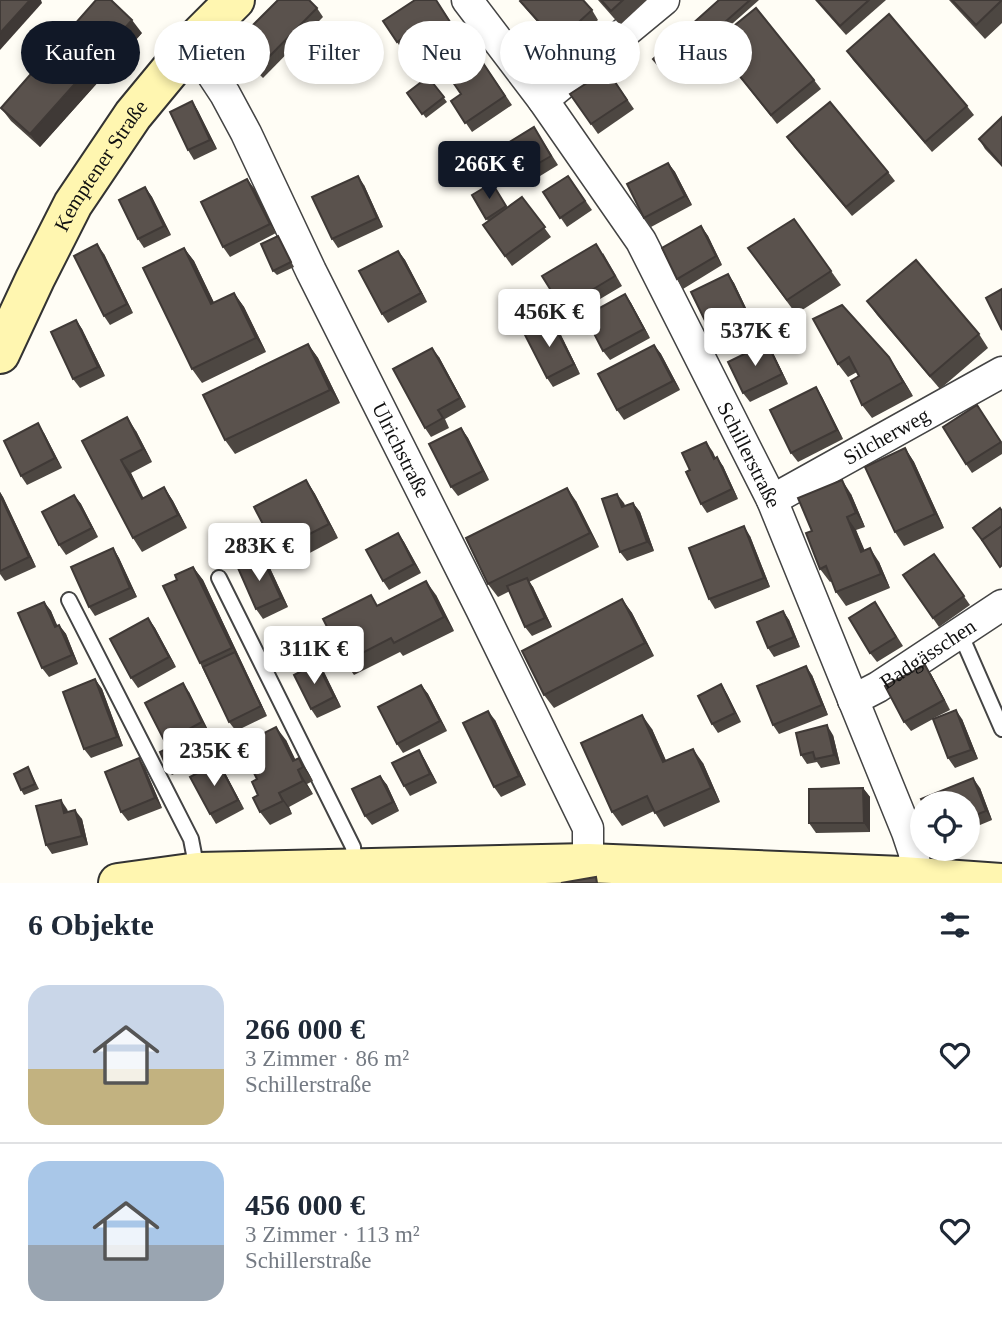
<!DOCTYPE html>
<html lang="de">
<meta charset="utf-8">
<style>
:root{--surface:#fff;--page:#f6f6f7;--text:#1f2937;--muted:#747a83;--line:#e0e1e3;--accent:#111827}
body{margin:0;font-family:"Times New Roman",serif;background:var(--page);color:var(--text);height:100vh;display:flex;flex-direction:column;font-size:26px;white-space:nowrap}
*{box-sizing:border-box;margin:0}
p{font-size:23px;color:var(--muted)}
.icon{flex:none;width:38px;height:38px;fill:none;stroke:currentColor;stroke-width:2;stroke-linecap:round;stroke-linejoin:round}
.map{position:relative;height:883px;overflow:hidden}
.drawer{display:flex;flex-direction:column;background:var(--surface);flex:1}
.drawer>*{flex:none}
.top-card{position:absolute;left:21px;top:21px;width:961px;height:63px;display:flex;gap:14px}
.buttons{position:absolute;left:910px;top:791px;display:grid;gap:14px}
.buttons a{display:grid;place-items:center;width:70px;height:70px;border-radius:50%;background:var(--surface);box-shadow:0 4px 10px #0003;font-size:35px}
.price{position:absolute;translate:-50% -60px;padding:0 16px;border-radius:7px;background:#fff;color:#222;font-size:23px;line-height:46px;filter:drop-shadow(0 2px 4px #0008)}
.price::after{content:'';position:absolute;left:50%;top:42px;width:21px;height:16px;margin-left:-10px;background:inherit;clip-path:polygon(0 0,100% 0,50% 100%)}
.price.selected{background:var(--accent);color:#fff}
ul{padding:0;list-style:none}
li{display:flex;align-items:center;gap:21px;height:175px;padding:0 28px}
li+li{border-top:2px solid var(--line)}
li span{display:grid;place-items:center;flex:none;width:196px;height:140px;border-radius:21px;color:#555}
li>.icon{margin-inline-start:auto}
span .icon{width:84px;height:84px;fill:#fffc;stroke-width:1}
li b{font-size:30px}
h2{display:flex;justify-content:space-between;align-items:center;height:84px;padding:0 28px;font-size:30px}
.chip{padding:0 24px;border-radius:32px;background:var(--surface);box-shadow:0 4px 10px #0003;font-size:24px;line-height:63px}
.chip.selected{background:var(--accent);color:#fff}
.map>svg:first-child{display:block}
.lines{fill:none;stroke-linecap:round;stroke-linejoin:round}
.lane-casing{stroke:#444;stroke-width:18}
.street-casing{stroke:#444;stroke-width:33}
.secondary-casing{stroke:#333;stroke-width:42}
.lane{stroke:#fff;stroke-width:14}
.street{stroke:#fff;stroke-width:30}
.secondary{stroke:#fff6b0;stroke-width:38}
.wall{fill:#4d4742}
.shaded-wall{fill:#3f3936}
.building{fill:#5a524d;stroke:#3f3936;stroke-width:2}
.labels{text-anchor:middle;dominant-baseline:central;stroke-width:7;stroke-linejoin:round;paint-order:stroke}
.street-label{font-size:21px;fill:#111;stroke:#fff}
</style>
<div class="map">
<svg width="1002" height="883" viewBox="0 0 1002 883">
<rect width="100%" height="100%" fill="#fffdf5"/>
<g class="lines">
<defs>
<g id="lane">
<polyline points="219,578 353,847 355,867"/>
<polyline points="69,600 191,839 197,870"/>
<polyline points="960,633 1002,729"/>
</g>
<g id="street">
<path id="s1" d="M467 0 543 100 641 241 772 500 907 832 914 853 915 876"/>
<path id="s2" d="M192 44 225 94 246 133 311 271 481 609 588 828V863"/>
<polyline points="543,100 664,0"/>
<path id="s3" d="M772 500 1002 372"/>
<path id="s4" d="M853 700 878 687 1002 605"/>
</g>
<g id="secondary">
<path id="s5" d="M0 354 35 279 73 204 133 115 195 40 235 0"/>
<polyline points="118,883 198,872 588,863 902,876 1002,883"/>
</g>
</defs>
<!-- lane casing -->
<use href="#lane" class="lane-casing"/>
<!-- street casing -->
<use href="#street" class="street-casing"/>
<!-- secondary casing -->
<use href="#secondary" class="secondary-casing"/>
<!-- lane -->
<use href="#lane" class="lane"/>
<!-- street -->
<use href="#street" class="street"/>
<!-- secondary -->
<use href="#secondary" class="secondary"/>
</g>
<!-- wall -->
<g class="wall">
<polygon points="436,0 457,31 444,40 458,61 434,77 413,45 403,51 397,42"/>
<polygon points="598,0 647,0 620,25"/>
<polygon points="719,0 759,0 670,79 653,59"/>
<polygon points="815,0 886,0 846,35"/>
<polygon points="949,0 1002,0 1002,23 985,39"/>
<polygon points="520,1 592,10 598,20 563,51 527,10"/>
<polygon points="317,8 323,17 263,78 240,55 233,45"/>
<polygon points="142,33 40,147 11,121 1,108"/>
<polygon points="713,43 814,80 821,89 777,124"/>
<polygon points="475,51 512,105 472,132 451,101 461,94"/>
<polygon points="847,51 967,106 974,115 932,152 853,60"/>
<polygon points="607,70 634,109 598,134 570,94"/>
<polygon points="428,77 447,102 426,118 407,93"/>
<polygon points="192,101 198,111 217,149 194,160 188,150"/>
<polygon points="1002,117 1002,167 985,149 979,139"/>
<polygon points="534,127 558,165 527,184 520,174"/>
<polygon points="787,137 888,172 895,181 852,216 794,147"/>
<polygon points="668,163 675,172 692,205 651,227 644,218"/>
<polygon points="568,176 592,210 567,227 543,192"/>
<polygon points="492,183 507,207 522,197 551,237 512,266 483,225 488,221 472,195"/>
<polygon points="364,185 383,227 338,248 332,239"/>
<polygon points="145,187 152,197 171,235 144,248 138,239"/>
<polygon points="254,188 276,233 230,257 223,247"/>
<polygon points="794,219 841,285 796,314 748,248"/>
<polygon points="701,226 708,236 722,265 683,289 677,279"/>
<polygon points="278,236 294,267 277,275 273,271"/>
<polygon points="184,248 194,261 214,303 234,293 244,307 266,352 202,383 192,369"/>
<polygon points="398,251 405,260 427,302 388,323 382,314"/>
<polygon points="603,253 622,286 568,318 562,308"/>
<polygon points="104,254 133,313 110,325 104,316"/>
<polygon points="728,274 734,283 755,327 719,344 712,335"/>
<polygon points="625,294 631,303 650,338 610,360 603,351"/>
<polygon points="867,301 979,334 988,348 940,389 877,315"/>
<polygon points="813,319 898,371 913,396 872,418 862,405 859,376 857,372 848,377 838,364"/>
<polygon points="76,320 82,329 105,376 80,388 73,379"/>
<polygon points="551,320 558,329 580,374 553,387 547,378"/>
<polygon points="308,344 318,358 340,403 235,454 225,440"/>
<polygon points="654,345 661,354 680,390 624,420 617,410"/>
<polygon points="773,353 788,384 750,402 743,393"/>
<polygon points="439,357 466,407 445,419 449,428 431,437 425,428"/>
<polygon points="816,387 822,397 843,439 798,462 791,453"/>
<polygon points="977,405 1002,443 1002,454 972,473 966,464"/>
<polygon points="461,428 468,438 489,480 458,496 451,487"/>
<polygon points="136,431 152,462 131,473 143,498 164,487 173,501 187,528 142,552 133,538 82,441"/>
<polygon points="44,433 62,468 27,485 21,476"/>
<polygon points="706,442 715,458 723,466 738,499 707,513 701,504 690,470"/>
<polygon points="905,448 914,462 944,528 904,546 895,532"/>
<polygon points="306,480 315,494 338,538 287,565 277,551"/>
<polygon points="0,492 3,497 36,567 5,581 0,574"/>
<polygon points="851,494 865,527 856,530 864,550 879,562 890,588 846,606 836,592 832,581 830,582 820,569 812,531"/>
<polygon points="74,495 81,504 98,537 66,555 59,545"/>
<polygon points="576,501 599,547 529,582 533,587 552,627 532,636 525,627 510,591 498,597 488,584"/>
<polygon points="624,503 625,506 633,503 640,512 654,551 627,561 620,552"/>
<polygon points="398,533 404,542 421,573 389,590 383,581"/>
<polygon points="750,536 770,587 715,609 709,599"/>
<polygon points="113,548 119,558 137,597 95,616 89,607"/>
<polygon points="934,554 970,605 939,627 903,575"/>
<polygon points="269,566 288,607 263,619 256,609"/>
<polygon points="193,567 203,580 267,716 236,731 229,722 200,663 177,580"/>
<polygon points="436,595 454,631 403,656 400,652 354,675 345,662 378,605"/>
<polygon points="622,599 632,613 654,656 554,708 544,695"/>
<polygon points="44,602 51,611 57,626 59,625 66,634 78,664 49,677 42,668"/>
<polygon points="875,602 903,646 877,662 870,653"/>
<polygon points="783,611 789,620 800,647 774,657 768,648"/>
<polygon points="148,618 155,628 176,667 138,688 131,678"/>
<polygon points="324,672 341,707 317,718 311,709"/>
<polygon points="931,674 950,710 934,718 962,719 978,759 955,768 948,758 933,719 911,731 904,722"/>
<polygon points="812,675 828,715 779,734 773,725"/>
<polygon points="95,679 102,689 123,746 91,758 84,749"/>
<polygon points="721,684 727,694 741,722 718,733 712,724"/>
<polygon points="421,685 428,694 447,731 403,753 397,744"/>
<polygon points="189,692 209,732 171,751 165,742"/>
<polygon points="495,720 526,785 501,797 494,787"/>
<polygon points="652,729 666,761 703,763 720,802 664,827 654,811 622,826 612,812"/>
<polygon points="833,735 840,764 821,768 817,762 807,764 801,755"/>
<polygon points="286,740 295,760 299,758 308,772 313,781 307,784 313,794 289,807 292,814 270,825 260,812 257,779"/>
<polygon points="419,750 425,760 437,783 410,796 404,786"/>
<polygon points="171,753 180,771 172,775 168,770"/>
<polygon points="139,758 145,768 162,808 128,821 121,812"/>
<polygon points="218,762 224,771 244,809 216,824 210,814"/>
<polygon points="28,767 39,789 24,795 21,790"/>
<polygon points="380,776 387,785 399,811 372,825 365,816"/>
<polygon points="863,788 870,797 870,832 816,833 809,823"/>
<polygon points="980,788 992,820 968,830 968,803"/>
<polygon points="67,809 68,812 82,819 88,845 52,854 46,845"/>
</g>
<!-- shaded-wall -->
<g class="shaded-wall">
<polygon points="30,0 41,0 42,3 0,50 0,33"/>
<polygon points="132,20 142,33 40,147 30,134"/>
<polygon points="192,101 198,111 217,149 210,140"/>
<polygon points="668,163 675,172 692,205 685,196"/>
<polygon points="358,176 364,185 383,227 377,218"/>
<polygon points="247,179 254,188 276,233 270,224"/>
<polygon points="145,187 152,197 171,235 164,226"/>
<polygon points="701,226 708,236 722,265 716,256"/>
<polygon points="97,244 104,254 133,313 127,304"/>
<polygon points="184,248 194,261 221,317 211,304"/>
<polygon points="398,251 405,260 427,302 421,293"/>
<polygon points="728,274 734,283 755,327 749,317"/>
<polygon points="234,293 244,307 266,352 256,338"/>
<polygon points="625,294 631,303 650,338 644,329"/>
<polygon points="76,320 82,329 105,376 98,367"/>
<polygon points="551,320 558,329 580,374 574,364"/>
<polygon points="767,343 773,353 788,384 782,374"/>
<polygon points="308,344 318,358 340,403 330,390"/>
<polygon points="654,345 661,354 680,390 673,381"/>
<polygon points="432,348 439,357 466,407 460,398"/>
<polygon points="889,357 898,371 913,396 903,382"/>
<polygon points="816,387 822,397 843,439 837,430"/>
<polygon points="127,417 136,431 152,462 143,449"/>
<polygon points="38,423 44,433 62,468 55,458"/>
<polygon points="461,428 468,438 489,480 483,471"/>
<polygon points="706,442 713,452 720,468 714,459"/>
<polygon points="905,448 914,462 944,528 935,514"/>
<polygon points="717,457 723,466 738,499 732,489"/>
<polygon points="121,460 131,473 151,513 142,499"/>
<polygon points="306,480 315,494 338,538 329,524"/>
<polygon points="842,480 851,494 865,527 856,513"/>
<polygon points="164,487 173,501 187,528 178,515"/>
<polygon points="567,488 576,501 599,547 590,533"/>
<polygon points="0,492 3,497 36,567 29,557 0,495"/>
<polygon points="617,494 624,503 628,516 622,507"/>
<polygon points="74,495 81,504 98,537 92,528"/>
<polygon points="633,503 640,512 654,551 647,542"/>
<polygon points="847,517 856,530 871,565 861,552"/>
<polygon points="744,526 750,536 770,587 764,578"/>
<polygon points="398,533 404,542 421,573 414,564"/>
<polygon points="113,548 119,558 137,597 130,588"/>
<polygon points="870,548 879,562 890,588 881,574"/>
<polygon points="262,557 269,566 288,607 281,598"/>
<polygon points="193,567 203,580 267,716 261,706"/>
<polygon points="527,578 533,587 552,627 545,618"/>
<polygon points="426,581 436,595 454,631 444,617"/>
<polygon points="622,599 632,613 654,656 645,643"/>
<polygon points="44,602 51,611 62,636 55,627"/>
<polygon points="783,611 789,620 800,647 794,637"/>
<polygon points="148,618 155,628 176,667 169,657"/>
<polygon points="59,625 66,634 78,664 72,655"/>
<polygon points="317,663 324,672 341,707 334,697"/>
<polygon points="925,665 931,674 950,710 944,700"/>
<polygon points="806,666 812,675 828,715 822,705"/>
<polygon points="95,679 102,689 123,746 117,737"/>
<polygon points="183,683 189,692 209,732 202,722"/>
<polygon points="721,684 727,694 741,722 735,713"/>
<polygon points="421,685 428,694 447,731 440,721"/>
<polygon points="956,710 962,719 978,759 971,750"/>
<polygon points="488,711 495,720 526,785 519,776"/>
<polygon points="642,715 652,729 673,776 663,762"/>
<polygon points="827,725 833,735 840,764 834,755"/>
<polygon points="276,727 286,740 300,769 293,761"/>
<polygon points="693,749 703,763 720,802 711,788"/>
<polygon points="419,750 425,760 437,783 430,774"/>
<polygon points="139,758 145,768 162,808 155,798"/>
<polygon points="299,758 308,772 313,781 303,767"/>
<polygon points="218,762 224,771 244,809 238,800"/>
<polygon points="298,770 307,784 313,794 303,781"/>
<polygon points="380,776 387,785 399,811 393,802"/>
<polygon points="973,778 980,788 992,820 986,811"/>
<polygon points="863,788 870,797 870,832 864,823"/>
<polygon points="279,793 289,807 292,814 283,801"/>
<polygon points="61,800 67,809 70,822 64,813"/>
<polygon points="75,810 82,819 88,845 82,836"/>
</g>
<!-- building -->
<g class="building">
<polygon points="0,0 30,0 0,33"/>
<polygon points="96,0 111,0 132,20 30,134 1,108"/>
<polygon points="278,0 309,0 317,8 257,69 233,45"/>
<polygon points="415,0 436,0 450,22 437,30 451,52 427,67 407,35 397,42 383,21"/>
<polygon points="521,0 583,0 592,10 557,42 520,1"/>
<polygon points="601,0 623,0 611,11"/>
<polygon points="719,0 750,0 666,74 653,59"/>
<polygon points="817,0 869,0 840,26"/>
<polygon points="952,0 1002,0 976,25"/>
<polygon points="756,8 814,80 771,115 713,43"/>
<polygon points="889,14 967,106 925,142 847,51"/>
<polygon points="475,51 505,96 465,123 451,101 461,94 446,72"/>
<polygon points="607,70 627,100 591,124 570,94"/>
<polygon points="428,77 444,97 422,114 407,93"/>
<polygon points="192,101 210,140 188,150 170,112"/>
<polygon points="830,102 888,172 846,207 787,137"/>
<polygon points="1002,117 1002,165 979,139"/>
<polygon points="534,127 551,156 520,174 503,146"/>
<polygon points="668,163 685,196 644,218 627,184"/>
<polygon points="358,176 377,218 332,239 312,197"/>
<polygon points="568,176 585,201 560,218 543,192"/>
<polygon points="247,179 270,224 223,247 201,202"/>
<polygon points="492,183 506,206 486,219 472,195"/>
<polygon points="145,187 164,226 138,239 119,200"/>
<polygon points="522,197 545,227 505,256 483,225"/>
<polygon points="794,219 831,271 787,300 748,248"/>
<polygon points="701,226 716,256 677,279 662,248"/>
<polygon points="278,236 291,262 273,271 261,244"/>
<polygon points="97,244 127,304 104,316 74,256"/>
<polygon points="596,244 615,276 562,308 542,276"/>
<polygon points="184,248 211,304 234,293 256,338 192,369 143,268"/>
<polygon points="398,251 421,293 382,314 359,271"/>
<polygon points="916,260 979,334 930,376 867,301"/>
<polygon points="728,274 749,317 712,335 691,292"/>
<polygon points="1002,289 1002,330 986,298"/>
<polygon points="625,294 644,329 603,351 585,316"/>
<polygon points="842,305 889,357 903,382 862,405 851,381 859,376 849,357 838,364 813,319"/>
<polygon points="76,320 98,367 73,379 51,332"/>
<polygon points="551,320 574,364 547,378 524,333"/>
<polygon points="767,343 782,374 743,393 728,362"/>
<polygon points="308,344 330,390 225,440 203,395"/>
<polygon points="654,345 673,381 617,410 598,374"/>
<polygon points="432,348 460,398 438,410 443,418 425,428 393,369"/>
<polygon points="816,387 837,430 791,453 770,410"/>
<polygon points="977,405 1001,442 966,464 943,427"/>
<polygon points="127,417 143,449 121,460 142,499 164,487 178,515 133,538 82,441"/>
<polygon points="38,423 55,458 21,476 4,441"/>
<polygon points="461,428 483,471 451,487 429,444"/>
<polygon points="706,442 714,459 717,457 732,489 701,504 686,472 690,470 682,453"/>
<polygon points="905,448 935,514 895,532 865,467"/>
<polygon points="306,480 329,524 277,551 254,507"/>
<polygon points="842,480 856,513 847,517 861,552 870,548 881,574 836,592 826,566 820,569 806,533 812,531 798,498"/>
<polygon points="567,488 590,533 488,584 466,538"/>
<polygon points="617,494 622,507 633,503 647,542 620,552 602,499"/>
<polygon points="0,495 29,557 0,571"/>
<polygon points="74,495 92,528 59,545 42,512"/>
<polygon points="1000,508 1002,511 1002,526 982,540 973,528"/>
<polygon points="744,526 764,578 709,599 689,548"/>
<polygon points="1002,526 1002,565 1000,567 982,540"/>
<polygon points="398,533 414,564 383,581 366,550"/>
<polygon points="113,548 130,588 89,607 71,567"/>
<polygon points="934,554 964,596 933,618 903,575"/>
<polygon points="262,557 281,598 256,609 238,568"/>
<polygon points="193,567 232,648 200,663 163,586 177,580 175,575"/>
<polygon points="527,578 545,618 525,627 507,586"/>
<polygon points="426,581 444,617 394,643 391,638 345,662 323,619 371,595 377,606"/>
<polygon points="622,599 645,643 544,695 522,651"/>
<polygon points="44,602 55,627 59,625 72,655 42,668 18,613"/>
<polygon points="875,602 896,637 870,653 849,618"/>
<polygon points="783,611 794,637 768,648 757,622"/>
<polygon points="148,618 169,657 131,678 110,639"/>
<polygon points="235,652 261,706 229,722 203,667"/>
<polygon points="317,663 334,697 311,709 294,675"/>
<polygon points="925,665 944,700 904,722 885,686"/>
<polygon points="806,666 822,705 773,725 757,686"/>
<polygon points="95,679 117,737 84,749 63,692"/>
<polygon points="183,683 202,722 165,742 145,703"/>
<polygon points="721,684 735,713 712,724 698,696"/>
<polygon points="421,685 440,721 397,744 378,707"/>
<polygon points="956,710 971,750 948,758 933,719"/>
<polygon points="488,711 519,776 494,787 463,723"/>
<polygon points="642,715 663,762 693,749 711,788 655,813 647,796 612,812 581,743"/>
<polygon points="827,725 834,755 815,759 813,752 801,755 796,733"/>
<polygon points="276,727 293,761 299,758 303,767 298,770 303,781 279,793 283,801 260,812 253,798 258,795 252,782 257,779 240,745"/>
<polygon points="168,748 177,766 168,770 160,752"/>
<polygon points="419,750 430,774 404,786 392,763"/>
<polygon points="139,758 155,798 121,812 105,772"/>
<polygon points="218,762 238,800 210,814 190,777"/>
<polygon points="28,767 35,784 21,790 14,774"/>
<polygon points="380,776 393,802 365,816 352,789"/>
<polygon points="973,778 986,811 968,818 968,803 923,803 921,799"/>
<polygon points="863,788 864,823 809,823 809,789"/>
<polygon points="61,800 64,813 75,810 82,836 46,845 36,806"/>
<polygon points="596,877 597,883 561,883"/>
</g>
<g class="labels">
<!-- street labels -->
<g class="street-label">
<text stroke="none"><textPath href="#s5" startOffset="214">Kemptener Straße</textPath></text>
<text stroke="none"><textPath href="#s3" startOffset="131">Silcherweg</textPath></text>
<text stroke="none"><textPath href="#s2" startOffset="457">Ulrichstraße</textPath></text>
<text stroke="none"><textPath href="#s1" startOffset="537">Schillerstraße</textPath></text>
<text stroke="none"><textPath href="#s4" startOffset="88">Badgässchen</textPath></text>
</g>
</g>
</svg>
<div class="buttons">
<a><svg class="icon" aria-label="locate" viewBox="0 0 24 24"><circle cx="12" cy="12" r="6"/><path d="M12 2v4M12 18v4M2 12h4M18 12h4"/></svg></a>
</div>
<b class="price selected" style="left:489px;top:201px">266K €</b>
<b class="price" style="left:549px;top:349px">456K €</b>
<b class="price" style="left:755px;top:368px">537K €</b>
<b class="price" style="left:259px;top:583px">283K €</b>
<b class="price" style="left:314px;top:686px">311K €</b>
<b class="price" style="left:214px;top:788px">235K €</b>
<div class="top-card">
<a class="chip selected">Kaufen</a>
<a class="chip">Mieten</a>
<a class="chip">Filter</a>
<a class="chip">Neu</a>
<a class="chip">Wohnung</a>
<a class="chip">Haus</a>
</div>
</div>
<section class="drawer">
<h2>6 Objekte<svg class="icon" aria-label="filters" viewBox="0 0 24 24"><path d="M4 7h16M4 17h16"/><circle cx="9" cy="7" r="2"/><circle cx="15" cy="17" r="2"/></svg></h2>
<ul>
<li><span style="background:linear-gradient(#c9d6e8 60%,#c2b280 0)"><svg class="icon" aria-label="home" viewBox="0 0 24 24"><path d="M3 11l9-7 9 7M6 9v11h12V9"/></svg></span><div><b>266 000 €</b><p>3 Zimmer · 86 m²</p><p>Schillerstraße</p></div><svg class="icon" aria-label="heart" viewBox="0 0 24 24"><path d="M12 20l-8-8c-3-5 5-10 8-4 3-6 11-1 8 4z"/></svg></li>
<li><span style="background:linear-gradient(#a9c7e8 60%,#9aa5b1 0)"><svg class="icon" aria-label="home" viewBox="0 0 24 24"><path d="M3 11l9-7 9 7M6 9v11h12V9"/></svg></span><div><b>456 000 €</b><p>3 Zimmer · 113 m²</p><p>Schillerstraße</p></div><svg class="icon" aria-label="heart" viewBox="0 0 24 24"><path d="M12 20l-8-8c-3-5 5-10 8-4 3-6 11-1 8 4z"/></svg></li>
</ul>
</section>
